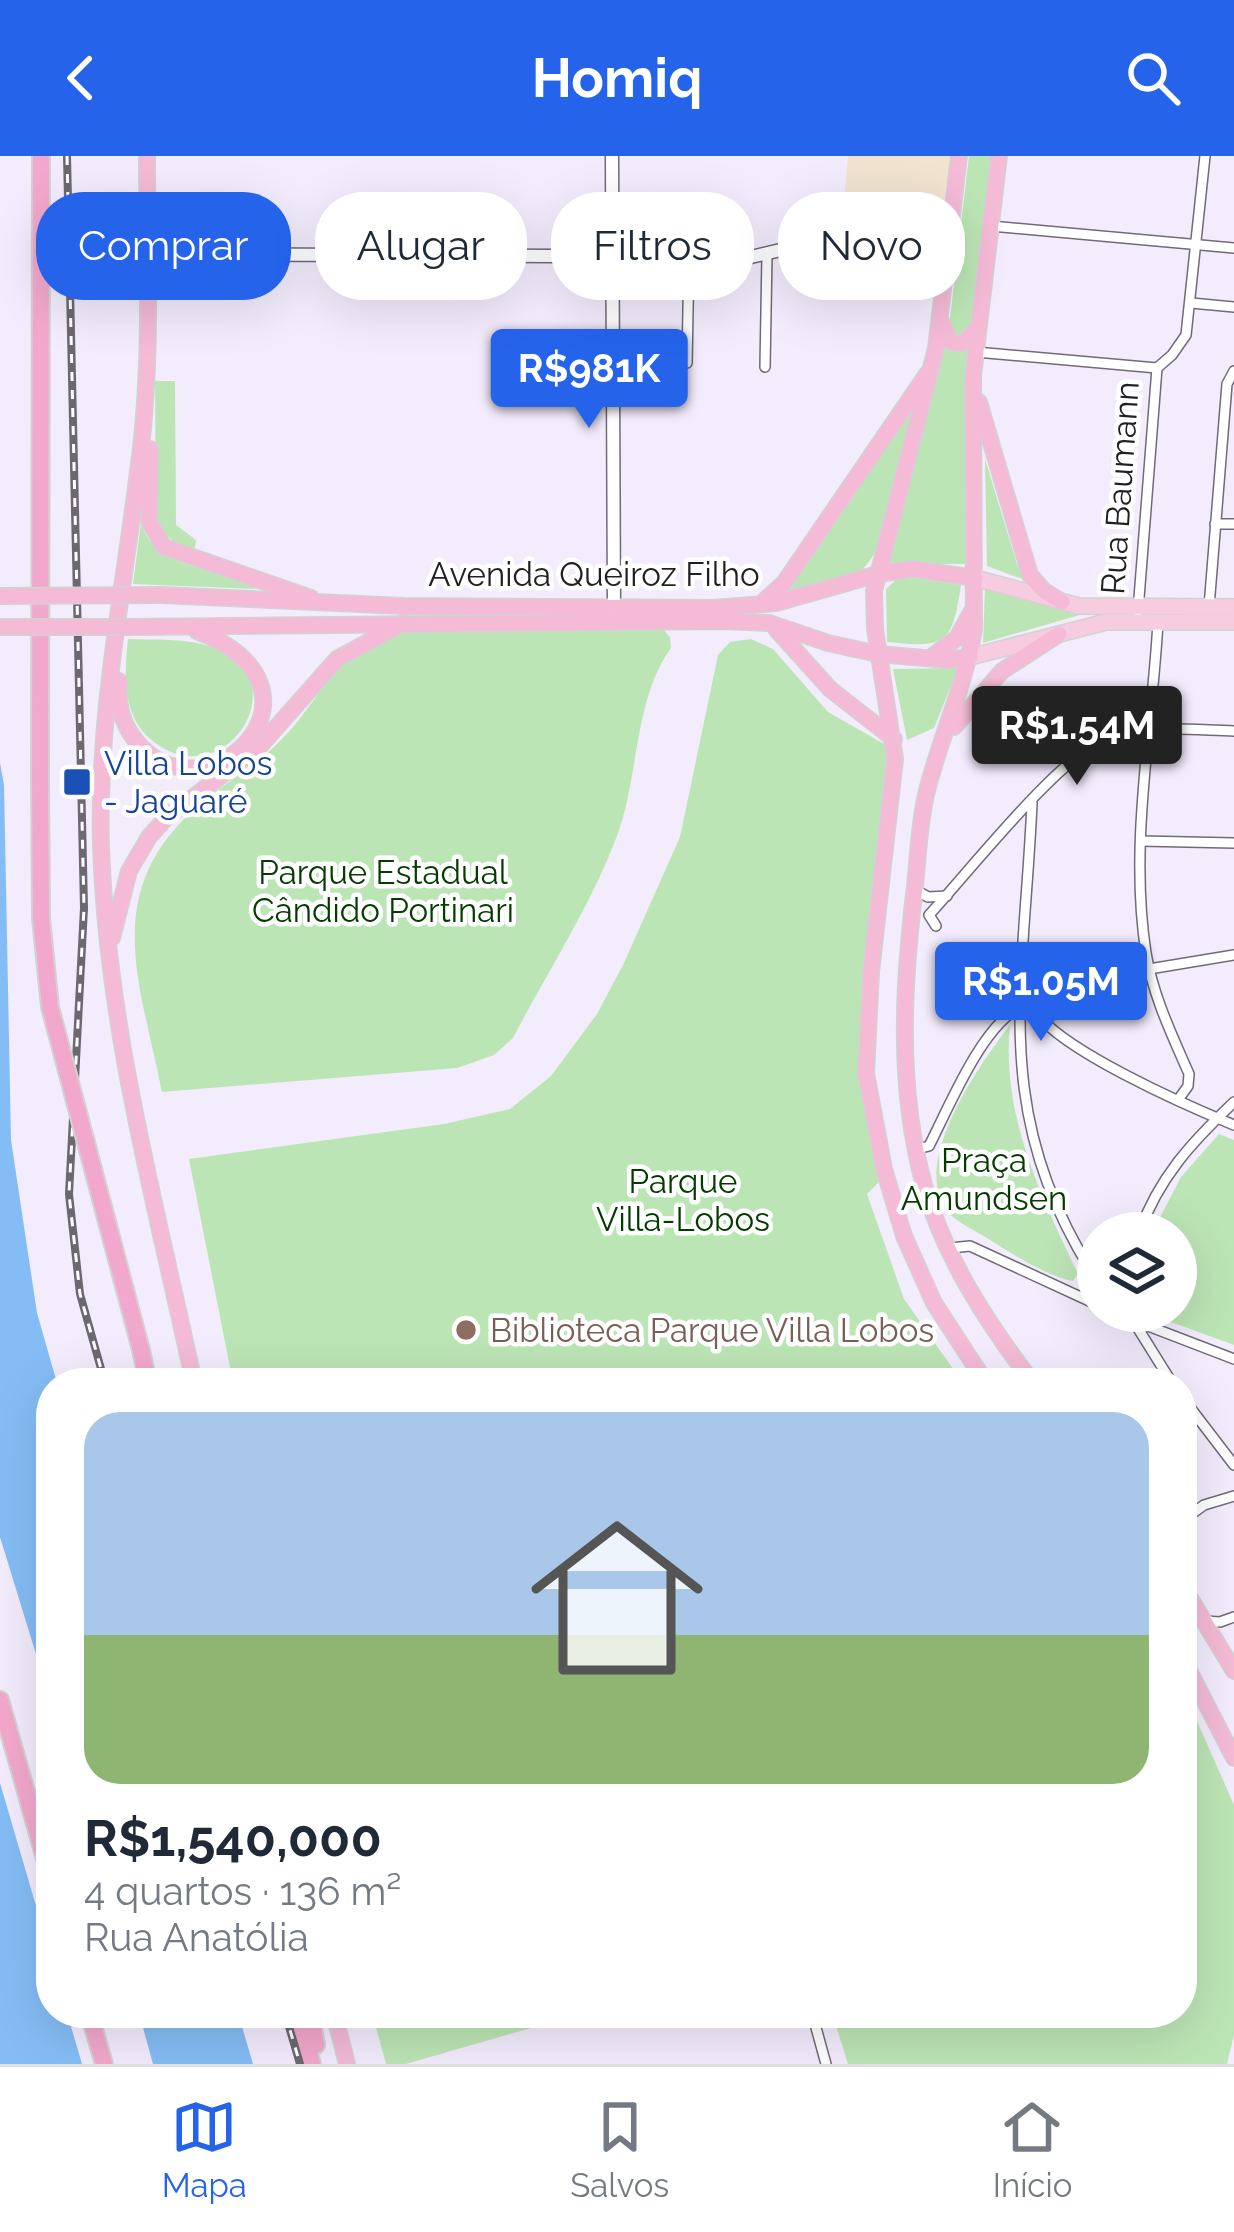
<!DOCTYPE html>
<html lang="pt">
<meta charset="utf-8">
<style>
:root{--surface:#fff;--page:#f6f6f7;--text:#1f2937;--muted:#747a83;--line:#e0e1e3;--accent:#2563eb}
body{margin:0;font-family:Raleway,sans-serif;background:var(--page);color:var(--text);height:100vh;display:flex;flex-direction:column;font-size:45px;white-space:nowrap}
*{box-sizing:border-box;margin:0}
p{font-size:39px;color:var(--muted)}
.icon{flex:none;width:66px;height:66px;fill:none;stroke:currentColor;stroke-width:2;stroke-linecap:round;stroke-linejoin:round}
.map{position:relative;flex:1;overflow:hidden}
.side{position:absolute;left:36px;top:1212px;width:1161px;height:660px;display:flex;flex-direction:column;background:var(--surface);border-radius:48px;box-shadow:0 12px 48px #0002}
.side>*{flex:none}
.banner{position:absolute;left:36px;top:36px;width:1164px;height:108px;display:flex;gap:24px}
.buttons{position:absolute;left:1077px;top:1056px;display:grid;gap:24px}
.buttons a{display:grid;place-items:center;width:120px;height:120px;border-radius:50%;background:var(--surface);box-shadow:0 12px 48px #0002;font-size:60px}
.price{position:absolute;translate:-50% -102px;padding:0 27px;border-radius:12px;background:var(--accent);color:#fff;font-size:39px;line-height:78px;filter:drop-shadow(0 3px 6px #0008)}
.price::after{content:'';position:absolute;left:50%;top:72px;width:36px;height:27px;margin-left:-18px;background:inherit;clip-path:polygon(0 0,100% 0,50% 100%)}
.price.current{background:#222;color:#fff}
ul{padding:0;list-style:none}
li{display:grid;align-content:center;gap:24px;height:636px;padding:0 48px}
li+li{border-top:3px solid var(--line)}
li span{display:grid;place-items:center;height:372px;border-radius:36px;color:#555}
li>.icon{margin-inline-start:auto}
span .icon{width:216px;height:216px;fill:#fffc;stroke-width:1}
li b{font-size:51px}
.pill{padding:0 42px;border-radius:48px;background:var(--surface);box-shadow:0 12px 48px #0002;font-size:42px;line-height:108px}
.pill.current{background:var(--accent);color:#fff}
header{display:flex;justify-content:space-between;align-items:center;height:156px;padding:0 48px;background:var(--accent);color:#fff;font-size:54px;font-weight:700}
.menu{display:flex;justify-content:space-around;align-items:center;height:168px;border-top:3px solid var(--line);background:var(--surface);font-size:33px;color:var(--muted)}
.menu a{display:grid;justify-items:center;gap:6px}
.menu .current{color:var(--accent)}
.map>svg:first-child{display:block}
.commercial{fill:#f1e3d0}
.green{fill:#bce5b5}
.water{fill:#84bdf5}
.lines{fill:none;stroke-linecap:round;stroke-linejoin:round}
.minor-casing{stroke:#706a79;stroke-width:12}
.tertiary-casing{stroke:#706a79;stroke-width:15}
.primary-casing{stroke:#d3d2d3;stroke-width:18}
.trunk-casing{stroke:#d3d2d3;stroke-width:18}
.motorway-casing{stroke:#d3d2d3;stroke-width:20}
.minor{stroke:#fff;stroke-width:9}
.tertiary{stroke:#fff;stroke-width:12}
.primary{stroke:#f7cbe0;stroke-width:15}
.trunk{stroke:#f4bad6;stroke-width:15}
.motorway{stroke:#f2a8cc;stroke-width:16}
.rail-casing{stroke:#6c6872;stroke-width:8}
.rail{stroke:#fff;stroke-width:3;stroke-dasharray:9;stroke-linecap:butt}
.trunk-bridge-casing{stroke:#d3d2d3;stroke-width:18;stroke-linecap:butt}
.motorway-bridge-casing{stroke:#d3d2d3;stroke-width:20;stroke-linecap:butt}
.trunk-bridge{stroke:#f4bad6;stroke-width:15}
.motorway-bridge{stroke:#f2a8cc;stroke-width:16}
.transit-dot{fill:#1a4fb4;stroke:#fff;stroke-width:4.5}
.education-dot{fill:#8d6e63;stroke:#fff;stroke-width:4.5}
.labels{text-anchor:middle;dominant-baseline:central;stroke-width:9;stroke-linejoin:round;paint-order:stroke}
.street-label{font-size:33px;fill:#211e24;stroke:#fff}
.transit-label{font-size:33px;fill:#164399;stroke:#fff;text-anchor:start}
.park-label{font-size:33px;fill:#043c00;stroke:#fff}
.education-label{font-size:33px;fill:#785e54;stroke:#fff;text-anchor:start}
</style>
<header><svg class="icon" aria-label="back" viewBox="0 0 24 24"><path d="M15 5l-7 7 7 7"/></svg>Homiq<svg class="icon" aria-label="search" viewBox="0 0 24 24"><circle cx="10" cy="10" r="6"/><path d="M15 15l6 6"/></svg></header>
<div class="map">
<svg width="1234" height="1908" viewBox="0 0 1234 1908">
<rect width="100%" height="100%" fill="#f3ecfd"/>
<!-- commercial -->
<polygon class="commercial" points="848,0 950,0 942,60 844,48"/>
<!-- green -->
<g class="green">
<polygon points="969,0 993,0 976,147 967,179 955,181 949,171"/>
<polygon points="969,188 968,408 890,408 942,189"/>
<polygon points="155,225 175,225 176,369 196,384 194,398 179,393 156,366"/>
<polygon points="916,244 920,246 875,397 861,416 786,435"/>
<polygon points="985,303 1017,408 1025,424 987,410"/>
<path d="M141 366C154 418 224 409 256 433L133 428Z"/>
<path d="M913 422 961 429C952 489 946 492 887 486L886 433 896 424Z"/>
<polygon points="985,432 1083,458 983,487"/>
<path d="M416 473H663L670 481 671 492C634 543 639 619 618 677 592 748 548 815 513 882L494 899 457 912 162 936C140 825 99 735 199 649 225 627 254 611 278 587 307 560 324 521 357 498 374 486 396 480 416 473Z"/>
<path d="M128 483C156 484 185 482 212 491 302 522 225 641 154 586 122 562 124 520 128 483Z"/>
<polygon points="751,483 773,493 828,556 886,589 891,607 866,839 861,932 882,1023 867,1038 904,1143 963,1227 233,1227 189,1003 444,968 510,953 551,920 597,858 623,809 680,681 718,499 730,486"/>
<polygon points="958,512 934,572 907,584 893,513"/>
<path d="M1010 869C1001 959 1041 1039 1078 1118L1073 1125C1046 1120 1014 1099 990 1084 977 1075 954 1066 945 1052 913 1003 979 909 1010 869Z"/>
<polygon points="1219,978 1234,984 1234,1189 1141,1155 1176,1155 1176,1077 1152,1077 1181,1021"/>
<polygon points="1182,1531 1234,1649 1234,1879 1227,1908 848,1908 832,1857 1182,1857"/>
<polygon points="372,1857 583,1857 406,1908 386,1908"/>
</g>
<!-- water -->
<g class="water">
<polygon points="0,607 4,629 11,984 37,1157 57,1227 51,1227 51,1547 0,1381"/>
<polygon points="0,1627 51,1801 51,1857 67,1857 82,1908 0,1908"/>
<polygon points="139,1857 238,1857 253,1908 153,1908"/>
</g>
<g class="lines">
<defs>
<g id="minor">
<polyline points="991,70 1234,92"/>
<polyline points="1191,147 1234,151"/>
<polyline points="976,196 1157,212"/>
<polyline points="687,207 689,100"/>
<polyline points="765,211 767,99"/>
<polyline points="1215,368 1234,368"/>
<polyline points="1209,451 1227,228 1234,215"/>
<polyline points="1138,455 1157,212 1172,199 1186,179 1205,0"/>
<path d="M1158 466C1152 575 1129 688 1146 797 1153 840 1172 879 1189 918L1188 930 1178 944"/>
<path d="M1032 647C1024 834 988 956 1098 1126"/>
<polyline points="1141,685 1234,687"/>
<polyline points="914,733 928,741 947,740"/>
<path d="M936 770 929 759C967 718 1059 601 1105 583 1146 568 1191 574 1234 575"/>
<path d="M1234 799 1119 818 1039 840 1033 851C1052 891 1190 951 1234 969"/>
<path d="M917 993 929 990C949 951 980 874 1018 852"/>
<path d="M1139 1077C1159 1021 1192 986 1234 946"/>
<polyline points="950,1092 970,1090 1098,1149"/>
<polyline points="1109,1155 1234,1203"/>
<polyline points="1134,1166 1172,1227"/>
<polyline points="1182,1241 1234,1309"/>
<polyline points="1182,1365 1204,1349 1234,1340"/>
<polyline points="1205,1465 1220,1466 1234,1461"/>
<polyline points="812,1857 826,1908"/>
</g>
<g id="tertiary">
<polyline points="612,0 614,455"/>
<polyline points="147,98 751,101 793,91 830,57 951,69"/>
</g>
<g id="primary">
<polyline points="975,422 1079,450 1234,451"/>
<polyline points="970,501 1106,466 1234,466"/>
</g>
<g id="trunk">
<path d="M147 0C147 96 152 196 141 291 126 424 97 555 101 690 107 874 156 1048 194 1227"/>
<polyline points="959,0 936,192 874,435 875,473 895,603 871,816 866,917 884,1013 904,1080 934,1147 986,1227"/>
<path d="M999 0 973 220 974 473C965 531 939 583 926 639 919 669 918 700 915 730 903 828 897 932 924 1029 944 1101 988 1168 1033 1227"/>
<path d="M942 167 950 185C965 193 968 180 977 173"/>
<polyline points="979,246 1030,419 1043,434 1062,446"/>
<polyline points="150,293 149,365 164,391 311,442"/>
<polyline points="162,439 404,450 713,452 776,447 878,418 913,413 975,422"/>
<polyline points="763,446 784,427 927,218"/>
<polyline points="128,471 723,465 769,467 828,487 878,498 947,504 970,501"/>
<polyline points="776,473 830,533 894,583"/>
<polyline points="930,502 957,482 973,453"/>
<path d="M119 525C117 552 123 572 142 592 214 663 342 531 197 475"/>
<polyline points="954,571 1002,515 1059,478"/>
<polyline points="112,782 129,715 149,681 166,662 259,591 337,503 403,467"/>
<polyline points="1182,1429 1234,1515"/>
<polyline points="1182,1501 1234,1602"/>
<polyline points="334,1857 347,1908"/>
</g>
<g id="motorway">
<polyline points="40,624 41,0"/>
<polyline points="141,1194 148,1227"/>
<polyline points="0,1544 51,1724"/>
<polyline points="89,1857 104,1908"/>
<polyline points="297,1857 312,1908"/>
<polyline points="310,1857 316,1889"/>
</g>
</defs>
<!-- minor casing -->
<use href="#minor" class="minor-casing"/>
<!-- tertiary casing -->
<use href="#tertiary" class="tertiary-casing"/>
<!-- primary casing -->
<use href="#primary" class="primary-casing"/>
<!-- trunk casing -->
<use href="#trunk" class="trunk-casing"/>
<!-- motorway casing -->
<use href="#motorway" class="motorway-casing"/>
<!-- minor -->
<use href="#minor" class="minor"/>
<!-- tertiary -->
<use href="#tertiary" class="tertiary"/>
<!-- primary -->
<use href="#primary" class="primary"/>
<!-- trunk -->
<use href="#trunk" class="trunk"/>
<!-- motorway -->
<use href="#motorway" class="motorway"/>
<defs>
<g id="rail">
<polyline points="67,0 84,752 69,1038 80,1138 105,1227"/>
<polyline points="285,1857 300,1908"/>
</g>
</defs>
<!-- rail casing -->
<use href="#rail" class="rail-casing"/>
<!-- rail -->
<use href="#rail" class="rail"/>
<defs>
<g id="trunk-bridge">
<polyline points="0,440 162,439"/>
<polyline points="0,471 128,471"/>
</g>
<polyline id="motorway-bridge" points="40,624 41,762 50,851 141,1194"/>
</defs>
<!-- trunk-bridge casing -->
<use href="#trunk-bridge" class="trunk-bridge-casing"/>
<!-- motorway-bridge casing -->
<use href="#motorway-bridge" class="motorway-bridge-casing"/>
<!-- trunk-bridge -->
<use href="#trunk-bridge" class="trunk-bridge"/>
<!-- motorway-bridge -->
<use href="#motorway-bridge" class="motorway-bridge"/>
</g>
<!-- markers -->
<rect class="transit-dot" x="62" y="611" width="30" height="30" rx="6"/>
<circle class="education-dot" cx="466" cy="1174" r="12"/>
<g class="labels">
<!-- street labels -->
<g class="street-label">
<text transform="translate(1120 332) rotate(-86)">Rua Baumann</text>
<text x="594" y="418">Avenida Queiroz Filho</text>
</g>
<!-- transit labels -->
<g class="transit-label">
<text x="104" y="607">Villa Lobos<tspan x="104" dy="38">- Jaguaré</tspan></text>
</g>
<!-- park labels -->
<g class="park-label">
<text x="383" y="716">Parque Estadual<tspan x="383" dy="38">Cândido Portinari</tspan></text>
<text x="984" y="1004">Praça<tspan x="984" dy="38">Amundsen</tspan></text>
<text x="683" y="1025">Parque<tspan x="683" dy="38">Villa-Lobos</tspan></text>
</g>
<!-- education labels -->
<g class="education-label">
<text x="490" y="1174">Biblioteca Parque Villa Lobos</text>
</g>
</g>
</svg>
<div class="buttons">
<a><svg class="icon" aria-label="layers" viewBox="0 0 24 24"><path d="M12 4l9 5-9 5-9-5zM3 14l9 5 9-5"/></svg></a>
</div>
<b class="price" style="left:589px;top:275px">R$981K</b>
<b class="price current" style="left:1077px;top:632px">R$1.54M</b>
<b class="price" style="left:1041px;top:888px">R$1.05M</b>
<div class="banner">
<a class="pill current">Comprar</a>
<a class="pill">Alugar</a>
<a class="pill">Filtros</a>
<a class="pill">Novo</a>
</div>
<section class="side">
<ul>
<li><span style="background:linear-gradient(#a9c7e8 60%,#8fb573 0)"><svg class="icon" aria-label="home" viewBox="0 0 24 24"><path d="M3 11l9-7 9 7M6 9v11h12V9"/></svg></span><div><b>R$1,540,000</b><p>4 quartos · 136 m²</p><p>Rua Anatólia</p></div></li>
</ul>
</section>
</div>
<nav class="menu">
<a class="current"><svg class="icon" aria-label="map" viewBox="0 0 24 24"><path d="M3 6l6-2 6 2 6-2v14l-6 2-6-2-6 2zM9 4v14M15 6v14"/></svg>Mapa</a>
<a><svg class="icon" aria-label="saved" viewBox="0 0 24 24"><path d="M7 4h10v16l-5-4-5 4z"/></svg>Salvos</a>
<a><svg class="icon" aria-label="home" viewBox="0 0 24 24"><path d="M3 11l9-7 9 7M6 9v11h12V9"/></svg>Início</a>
</nav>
